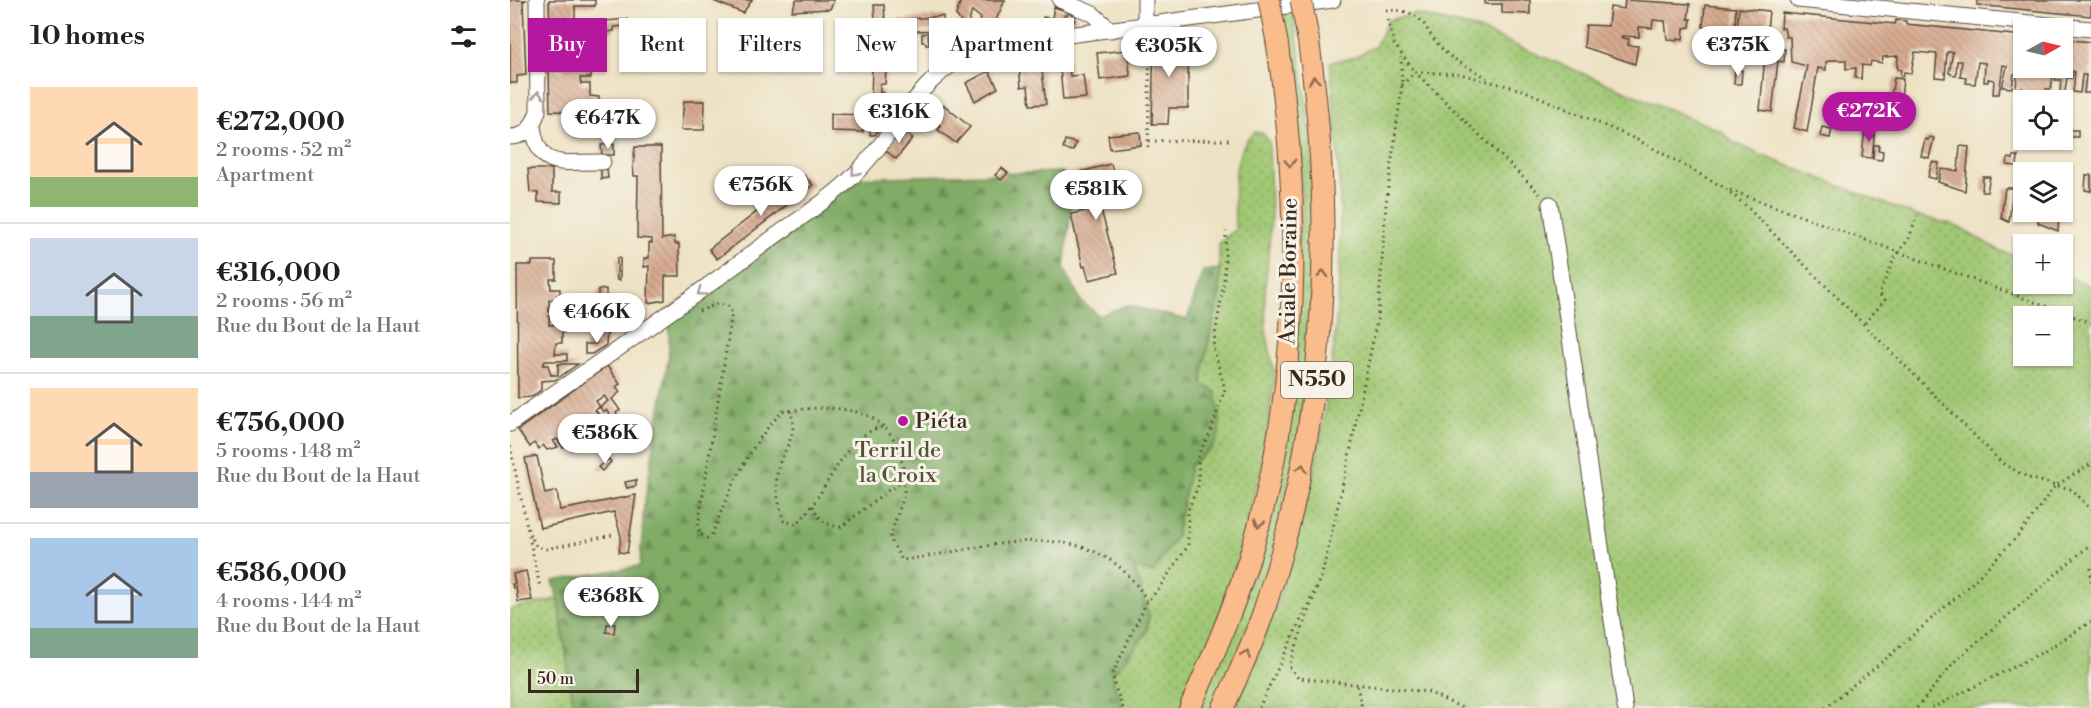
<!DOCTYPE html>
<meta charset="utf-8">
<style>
:root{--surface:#fff;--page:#f2f2f2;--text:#202124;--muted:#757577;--line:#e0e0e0;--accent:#b5179e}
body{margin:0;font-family:"Libre Bodoni",serif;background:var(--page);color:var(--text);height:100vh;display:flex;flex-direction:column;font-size:22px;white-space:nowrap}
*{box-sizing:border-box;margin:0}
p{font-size:20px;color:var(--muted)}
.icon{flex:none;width:33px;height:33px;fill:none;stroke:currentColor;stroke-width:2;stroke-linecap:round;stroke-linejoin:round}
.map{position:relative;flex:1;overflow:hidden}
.details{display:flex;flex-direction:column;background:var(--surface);width:510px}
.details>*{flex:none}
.guide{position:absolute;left:18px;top:18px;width:570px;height:54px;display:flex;gap:12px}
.needle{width:39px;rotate:82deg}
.tools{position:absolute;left:1503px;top:18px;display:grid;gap:12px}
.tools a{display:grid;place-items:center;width:60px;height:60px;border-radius:0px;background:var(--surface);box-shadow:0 2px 4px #0004;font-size:30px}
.scale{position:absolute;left:18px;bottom:15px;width:111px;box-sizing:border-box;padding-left:6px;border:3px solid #3b2a1e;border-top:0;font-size:16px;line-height:21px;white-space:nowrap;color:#3b2a1e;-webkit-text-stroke:4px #f7f3e8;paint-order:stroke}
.price{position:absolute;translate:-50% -51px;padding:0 14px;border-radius:21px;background:#fff;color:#222;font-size:20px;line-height:39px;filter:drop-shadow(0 2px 3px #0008)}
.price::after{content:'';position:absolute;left:50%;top:36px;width:18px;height:14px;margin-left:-9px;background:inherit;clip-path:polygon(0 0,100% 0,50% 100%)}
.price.selected{background:var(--accent);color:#fff}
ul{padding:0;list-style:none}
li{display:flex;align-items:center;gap:18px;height:150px;padding:0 30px}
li+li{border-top:2px solid var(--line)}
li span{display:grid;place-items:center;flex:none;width:168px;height:120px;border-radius:0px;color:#555}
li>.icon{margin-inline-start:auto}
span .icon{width:72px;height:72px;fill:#fffc;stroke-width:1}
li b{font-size:26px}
h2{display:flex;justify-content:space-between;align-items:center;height:72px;padding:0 30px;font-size:26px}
.chip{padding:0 21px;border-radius:0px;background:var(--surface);box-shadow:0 2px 4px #0004;font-size:21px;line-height:54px}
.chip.selected{background:var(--accent);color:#fff}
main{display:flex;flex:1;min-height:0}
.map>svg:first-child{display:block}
.grass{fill:url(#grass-dots);stroke:#6e7949;stroke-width:1.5;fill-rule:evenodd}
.forest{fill:url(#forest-firs);stroke:#5e6b42;stroke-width:1.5}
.building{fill:url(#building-back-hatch)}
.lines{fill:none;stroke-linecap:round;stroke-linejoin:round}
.minor-casing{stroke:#564637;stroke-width:17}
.highway-casing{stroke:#564637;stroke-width:23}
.path{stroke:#564637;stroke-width:3;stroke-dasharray:1.5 4.5;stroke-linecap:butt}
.minor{stroke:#fff;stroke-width:15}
.highway{stroke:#fabc8b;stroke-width:21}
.highway-bridge-casing{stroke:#564637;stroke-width:23;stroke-linecap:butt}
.highway-bridge{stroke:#fabc8b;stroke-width:21}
.oneway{stroke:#916c4f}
.oneway2{stroke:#a79f9a}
.poi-dot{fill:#b5179e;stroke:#f7f3e8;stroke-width:2}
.labels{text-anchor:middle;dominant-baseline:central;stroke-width:6;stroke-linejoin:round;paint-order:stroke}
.shield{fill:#f7f3e8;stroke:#73665b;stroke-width:1.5}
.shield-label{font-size:21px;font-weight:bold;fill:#3b2a1e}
.street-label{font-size:22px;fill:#3b2a1e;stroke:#f7f3e8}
.poi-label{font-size:22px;fill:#3b2a1e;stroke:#f7f3e8;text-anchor:start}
.park-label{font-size:22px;fill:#545234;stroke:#f7f3e8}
</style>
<main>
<section class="details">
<h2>10 homes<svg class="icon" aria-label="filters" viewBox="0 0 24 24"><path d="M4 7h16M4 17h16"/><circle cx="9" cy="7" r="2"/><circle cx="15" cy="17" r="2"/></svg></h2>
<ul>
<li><span style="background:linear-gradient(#ffd9b3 75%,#8fb573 0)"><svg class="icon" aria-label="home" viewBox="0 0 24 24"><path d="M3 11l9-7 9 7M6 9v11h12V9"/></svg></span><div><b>€272,000</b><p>2 rooms · 52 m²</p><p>Apartment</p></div></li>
<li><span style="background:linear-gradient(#c9d6e8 65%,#7fa58c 0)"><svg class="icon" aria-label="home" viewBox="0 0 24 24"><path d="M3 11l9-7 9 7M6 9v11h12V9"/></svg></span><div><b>€316,000</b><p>2 rooms · 56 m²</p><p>Rue du Bout de la Haut</p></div></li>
<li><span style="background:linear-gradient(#ffd9b3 70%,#9aa5b1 0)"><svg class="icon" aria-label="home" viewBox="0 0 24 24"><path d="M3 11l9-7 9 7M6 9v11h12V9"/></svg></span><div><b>€756,000</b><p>5 rooms · 148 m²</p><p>Rue du Bout de la Haut</p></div></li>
<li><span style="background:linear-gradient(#a9c7e8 75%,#7fa58c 0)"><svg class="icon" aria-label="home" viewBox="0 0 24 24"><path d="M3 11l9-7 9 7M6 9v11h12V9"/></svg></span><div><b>€586,000</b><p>4 rooms · 144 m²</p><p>Rue du Bout de la Haut</p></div></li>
</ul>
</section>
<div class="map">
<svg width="1581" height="708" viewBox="0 0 1581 708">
<defs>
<pattern id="grass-dots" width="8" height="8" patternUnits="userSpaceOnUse" patternTransform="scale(1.5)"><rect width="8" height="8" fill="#a1c874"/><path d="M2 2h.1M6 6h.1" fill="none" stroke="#84a35f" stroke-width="1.8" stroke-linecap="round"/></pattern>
<pattern id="forest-firs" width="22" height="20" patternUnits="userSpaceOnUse" patternTransform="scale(1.5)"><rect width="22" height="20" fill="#80ac66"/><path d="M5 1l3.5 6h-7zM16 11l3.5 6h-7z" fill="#6a8c53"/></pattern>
<pattern id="building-back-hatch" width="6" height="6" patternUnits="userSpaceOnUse" patternTransform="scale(1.5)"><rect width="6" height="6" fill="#d7aa8f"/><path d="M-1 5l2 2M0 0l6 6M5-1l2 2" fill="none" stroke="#b08b74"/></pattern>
</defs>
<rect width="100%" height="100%" fill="#f7f3e8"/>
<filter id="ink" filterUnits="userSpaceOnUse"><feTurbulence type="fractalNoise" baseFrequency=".0167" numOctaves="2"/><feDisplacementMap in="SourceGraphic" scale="12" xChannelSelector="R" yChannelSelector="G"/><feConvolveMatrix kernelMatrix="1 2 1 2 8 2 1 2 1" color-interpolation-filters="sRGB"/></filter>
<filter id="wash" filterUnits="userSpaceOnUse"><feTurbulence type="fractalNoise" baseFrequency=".008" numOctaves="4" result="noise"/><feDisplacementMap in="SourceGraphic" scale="24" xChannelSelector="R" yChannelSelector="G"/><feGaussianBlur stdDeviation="1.35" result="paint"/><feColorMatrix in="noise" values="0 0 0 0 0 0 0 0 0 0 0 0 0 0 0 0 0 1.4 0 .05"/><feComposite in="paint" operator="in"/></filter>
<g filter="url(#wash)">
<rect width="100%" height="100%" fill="#eee2c4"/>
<!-- grass -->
<g class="grass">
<polygon points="769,0 782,0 802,143 804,300 790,435 757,575 729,652 705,708 689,708 749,550 792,212 788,130"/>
<path d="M906 14 964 28 1211 131 1221 141 1251 155 1407 216 1442 224 1489 250 1513 259 1514 284H1552L1553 275 1581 286V708H725C791 564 830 392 830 233 831 176 825 119 820 62L842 58 865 47 878 20ZM1514 316H1552V356H1514Z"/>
<path d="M745 132 753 134 759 141 761 219 755 294 756 330 765 377 752 465 719 592 671 708H613L604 684 603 673 636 634 639 615 624 567 666 536 680 465 703 448 692 384 694 354 710 298 709 243 725 230C725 200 719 151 745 132Z"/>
<polygon points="48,599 64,708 0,708 0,609"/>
</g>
<!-- forest -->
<path class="forest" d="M553 172 561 210 554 268 571 301 589 316 617 305 677 320 693 271 710 269C710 310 695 343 692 384L706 392C712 434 715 439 680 465L666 536 643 573 624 567 639 615 636 634 603 673 604 684 613 708H64L48 599 43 581 130 566 134 506 159 354V310L336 178Z"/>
<g id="blocks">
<!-- building -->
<g class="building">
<polygon points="0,0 16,0 13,2 16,75 7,76 7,83 0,83"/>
<polygon points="39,0 85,0 85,6 65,6 65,28 80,28 81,78 70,78 71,84 80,84 80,96 89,97 90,121 97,121 97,132 82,132 83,121 75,120 75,116 65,116 63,112 40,111 39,71 54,71 53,29 50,29 50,34 40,34"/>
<polygon points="201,0 242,0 233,13"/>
<polygon points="286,0 324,0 320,9 282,11"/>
<polygon points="451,0 495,0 481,31 467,29 471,18 462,11 458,25 451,22 446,15"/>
<polygon points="975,0 1020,0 1020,14 992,13 992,4 975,4"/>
<polygon points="1115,0 1180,4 1178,19 1181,19 1180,27 1174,28 1173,39 1168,38 1167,41 1157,39 1155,21 1143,20 1142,28 1129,27 1129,37 1112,36 1111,38 1119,39 1118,45 1128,46 1125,64 1074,47 1076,25 1098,26 1100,7 1114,9"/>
<polygon points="1467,0 1581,0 1581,16 1467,5"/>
<polygon points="364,5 374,5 375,21 365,22"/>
<polygon points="1195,5 1226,8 1224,45 1222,50 1206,47 1207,31 1205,28 1193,27"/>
<polygon points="544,7 556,11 551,24 532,26 533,17 542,18"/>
<polygon points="1229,8 1259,11 1256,40 1270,41 1269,49 1275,49 1274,62 1268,61 1262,112 1250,110 1255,56 1250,56 1248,52 1249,39 1247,39 1246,54 1235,50 1233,53 1225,52"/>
<polygon points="558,13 566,16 564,22 556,19"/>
<polygon points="1272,13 1385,24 1386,20 1396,21 1396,24 1514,36 1514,68 1552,68 1552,39 1581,42 1581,93 1574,93 1576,75 1572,75 1570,93 1563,92 1565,72 1563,71 1562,78 1557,78 1555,92 1550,92 1551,80 1545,80 1546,74 1543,74 1541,89 1536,89 1535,95 1513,91 1513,88 1506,89 1507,75 1504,74 1502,88 1492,87 1497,66 1493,65 1489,94 1483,94 1484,80 1478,79 1478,82 1474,82 1475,63 1468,62 1465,84 1456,83 1456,78 1450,77 1452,61 1447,61 1446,76 1439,73 1443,52 1437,52 1435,78 1425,77 1427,54 1405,52 1401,73 1394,72 1393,76 1390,76 1391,70 1387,69 1388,56 1373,57 1372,63 1361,61 1360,66 1352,65 1351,79 1345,78 1346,68 1336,69 1336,60 1322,60 1316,62 1316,70 1308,68 1297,132 1284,128 1297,66 1281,62 1280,37 1276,37 1274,28 1271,28"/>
<polygon points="433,16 434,30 378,32 377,21"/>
<polygon points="117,19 117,26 104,27 104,31 96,32 96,27 86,28 85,22"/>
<polygon points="654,30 654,42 678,43 678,108 659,108 658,124 642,124 644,31"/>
<polygon points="418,33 419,45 416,45 415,42 412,42 412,34"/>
<polygon points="435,35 437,43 431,45 428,37"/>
<polygon points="618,50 620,76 590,80 587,53"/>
<polygon points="558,58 560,76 573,75 576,98 553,100 549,59"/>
<polygon points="531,62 536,104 520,105 518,86 511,87 509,64"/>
<polygon points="362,66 379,67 376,69 375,84 370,84 370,93 373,92 373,105 383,109 365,135 360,135"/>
<polygon points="1225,70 1232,70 1231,84 1224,84"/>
<polygon points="479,71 488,88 465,101 456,83"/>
<polygon points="1384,78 1393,79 1391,98 1381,97"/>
<polygon points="174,101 195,101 194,130 171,130"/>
<polygon points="434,105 460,127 446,143 428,130 431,126 425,121"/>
<polygon points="321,114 354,115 353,132 321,131"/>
<polygon points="1312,127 1322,129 1320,138 1310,136"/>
<polygon points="1355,127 1365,128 1362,158 1352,157"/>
<polygon points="392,129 403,138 386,159 375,150"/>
<rect x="1559" y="130" width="9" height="7"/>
<polygon points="630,132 631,145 600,149 598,135"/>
<polygon points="1419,137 1424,138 1419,158 1411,156 1415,139 1418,140"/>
<polygon points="555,140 566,143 563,151 553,149"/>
<polygon points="104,144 104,155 92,155 91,145"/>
<polygon points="1364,145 1369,145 1368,150 1373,151 1372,160 1363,159"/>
<polygon points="1450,146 1459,147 1455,191 1428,182 1431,169 1448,171"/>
<polygon points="125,147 151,147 152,239 164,237 165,244 169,244 170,276 155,276 155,300 138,303 139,266 134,267 134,258 139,258 139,243 142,243 142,239 127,238 128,176 124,176 123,166"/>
<polygon points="1503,156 1508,156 1507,166 1497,165 1498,158 1503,159"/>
<polygon points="1422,162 1429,163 1426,179 1418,177"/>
<polygon points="601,164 611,199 590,206 608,273 579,280 575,266 573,267 561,214 576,211 566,173"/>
<polygon points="91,166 97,169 98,178 91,179"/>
<polygon points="492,168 498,173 491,180 485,175"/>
<polygon points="18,169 42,169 42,192 51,192 51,203 28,202 28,193 20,192"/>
<polygon points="294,175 303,185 207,259 199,249"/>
<polygon points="1576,175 1581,175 1581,191 1575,190"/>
<polygon points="1473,177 1480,177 1477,192 1472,192"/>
<polygon points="1495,188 1503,188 1499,222 1491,218"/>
<polygon points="1529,212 1549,215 1548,231 1528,223"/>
<rect x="107" y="258" width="3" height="22"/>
<polygon points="22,261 46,261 46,279 40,279 41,289 50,289 50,294 47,295 46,299 39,300 39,312 51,311 52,319 39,316 39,325 57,324 57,332 52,333 52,343 46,343 45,354 57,354 57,361 35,361 33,365 38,365 41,375 48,375 48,364 68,364 45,380 31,381 31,390 21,397 8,398 7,265 22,265"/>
<polygon points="96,289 96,299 88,299 88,290"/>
<polygon points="86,333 97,333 96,345 82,354 75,354 75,344 86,344"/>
<polygon points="97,366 110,384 106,387 110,392 102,399 110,410 106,413 111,420 108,422 104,420 96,410 93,412 90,407 98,401 94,396 86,401 90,407 85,410 94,420 85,429 87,432 78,439 74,440 67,432 62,435 59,438 65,448 62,450 58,444 53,448 47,439 43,441 48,447 45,448 37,450 33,445 29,449 24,443 20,447 8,430"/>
<polygon points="133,434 136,438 121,450 115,442 123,436 126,440"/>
<polygon points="27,456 35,494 47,491 50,510 126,495 117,553 109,552 111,536 104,512 30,528 15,458"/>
<polygon points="99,459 101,462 92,471 88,467"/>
<polygon points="126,480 126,486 117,488 115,482"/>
<polygon points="16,571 22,600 8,602 6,587 3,588 2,584 5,584 3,574"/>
<polygon points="97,624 105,624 104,633 96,632"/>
</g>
</g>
</g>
<g filter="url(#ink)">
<use href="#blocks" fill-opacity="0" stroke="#564637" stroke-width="1.5"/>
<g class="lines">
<defs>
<g id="minor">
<polyline points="550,0 583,14 601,30"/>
<polyline points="635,0 635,24"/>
<polyline points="1288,0 1581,29"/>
<path d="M23 125C28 173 55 161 93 162"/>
<path d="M0 137C17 137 23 126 28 111L27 0"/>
<polyline points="1040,204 1115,708"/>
<path d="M0 424C85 364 171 307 253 245 281 224 312 205 337 182 390 133 403 76 475 46L823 0"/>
</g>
<g id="highway">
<path d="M680 708C702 658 724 608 740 556 791 391 792 211 767 42"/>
<path d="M713 708C728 675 744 642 755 607 816 423 826 229 798 38"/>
</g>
</defs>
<!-- minor casing -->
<use href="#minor" class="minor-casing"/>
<!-- highway casing -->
<use href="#highway" class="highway-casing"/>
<!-- path -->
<g class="path">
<path d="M876 10C917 10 909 25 933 50 944 61 963 69 977 78"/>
<polyline points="878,20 884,44 905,72 950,74 1013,90 1130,141 1215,188 1234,204 1492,463 1519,478 1563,490 1581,510"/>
<polyline points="892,85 905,72 1030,194"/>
<polyline points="639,141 722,140"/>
<polyline points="638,147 640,38"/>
<polyline points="1220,190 1581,323"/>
<path d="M189 311 207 304 218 306 222 313 188 526 190 534 197 538 202 534C220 490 239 444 273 411H280C290 434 273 448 268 469 264 487 269 504 274 521L286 524C315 500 334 431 374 427 390 440 398 478 393 498 389 512 383 525 380 539L392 560C477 550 583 506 637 601"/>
<polyline points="1355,323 1375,300 1369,294 1384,259 1399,238 1407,216"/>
<path d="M280 411C308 406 353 405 374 427"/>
<polyline points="0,446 18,531 26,546 36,549 102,535"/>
<path d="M303 506C309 521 316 525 331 527L377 491 395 481"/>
<polyline points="19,536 30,587"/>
<polyline points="1581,568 1581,581"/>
<polyline points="807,588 779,666 788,678 918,692 952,708"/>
<polyline points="847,686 852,708"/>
<polyline points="613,708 604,684 603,673 637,601 646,592 678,546 678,510 689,484 688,455 701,431 715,389 703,347 714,282 716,231"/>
<polyline points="749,708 812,575 839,457 868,316 876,204 892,85 891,57"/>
<polyline points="1315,708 1378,657 1460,585 1509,535 1545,486 1581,464"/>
<polyline points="1407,708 1444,662 1581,544"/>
<polyline points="1422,708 1533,652 1581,622"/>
</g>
<!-- minor -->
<use href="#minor" class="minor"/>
<!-- highway -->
<use href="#highway" class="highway"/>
<defs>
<g id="highway-bridge">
<polyline points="759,0 767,42"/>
<polyline points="791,0 798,38"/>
</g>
</defs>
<!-- highway-bridge casing -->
<use href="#highway-bridge" class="highway-bridge-casing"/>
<!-- highway-bridge -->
<use href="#highway-bridge" class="highway-bridge"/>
</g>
<!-- one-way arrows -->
<defs><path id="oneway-chevron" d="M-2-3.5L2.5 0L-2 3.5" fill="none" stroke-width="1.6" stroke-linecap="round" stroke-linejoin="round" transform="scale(1.5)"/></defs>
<g class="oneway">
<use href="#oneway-chevron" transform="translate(804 80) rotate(-97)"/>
<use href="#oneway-chevron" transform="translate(780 163) rotate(88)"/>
<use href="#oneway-chevron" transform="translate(813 274) rotate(-89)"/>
<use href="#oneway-chevron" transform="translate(792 468) rotate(-79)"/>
<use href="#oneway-chevron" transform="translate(749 523) rotate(105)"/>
<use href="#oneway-chevron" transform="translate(736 654) rotate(-67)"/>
</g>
<g class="oneway2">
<use href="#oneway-chevron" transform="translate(28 95) rotate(-89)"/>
<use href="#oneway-chevron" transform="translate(345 172) rotate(131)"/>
<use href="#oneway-chevron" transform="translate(191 292) rotate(143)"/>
</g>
</g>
<!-- markers -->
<circle class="poi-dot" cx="393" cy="421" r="6"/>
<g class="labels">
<!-- shield labels -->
<rect class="shield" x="771" y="362" width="72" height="36" rx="4.5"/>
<g class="shield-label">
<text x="807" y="380">N550</text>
</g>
<!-- street labels -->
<g class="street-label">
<text transform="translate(779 271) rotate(-89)">Axiale Boraine</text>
</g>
<!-- poi labels -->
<g class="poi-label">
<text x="405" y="421">Piéta</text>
</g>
<!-- park labels -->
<g class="park-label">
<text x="388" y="450">Terril de<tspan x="388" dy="25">la Croix</tspan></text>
</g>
</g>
</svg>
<div class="tools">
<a><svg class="needle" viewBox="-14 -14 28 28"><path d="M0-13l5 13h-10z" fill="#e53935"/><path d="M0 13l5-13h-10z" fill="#757577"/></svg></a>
<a><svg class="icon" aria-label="locate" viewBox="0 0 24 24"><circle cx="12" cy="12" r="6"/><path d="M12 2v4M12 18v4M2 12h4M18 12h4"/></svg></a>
<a><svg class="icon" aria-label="layers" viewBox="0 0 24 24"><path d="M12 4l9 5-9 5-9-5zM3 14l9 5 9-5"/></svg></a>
<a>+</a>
<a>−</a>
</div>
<div class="scale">50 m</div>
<b class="price" style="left:1228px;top:77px">€375K</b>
<b class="price" style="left:659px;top:78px">€305K</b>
<b class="price selected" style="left:1359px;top:143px">€272K</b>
<b class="price" style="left:389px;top:144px">€316K</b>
<b class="price" style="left:98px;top:150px">€647K</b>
<b class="price" style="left:251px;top:217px">€756K</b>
<b class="price" style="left:586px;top:221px">€581K</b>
<b class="price" style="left:87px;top:344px">€466K</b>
<b class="price" style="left:95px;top:465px">€586K</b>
<b class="price" style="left:101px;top:628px">€368K</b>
<div class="guide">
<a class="chip selected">Buy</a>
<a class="chip">Rent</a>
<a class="chip">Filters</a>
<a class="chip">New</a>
<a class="chip">Apartment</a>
</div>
</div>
</main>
